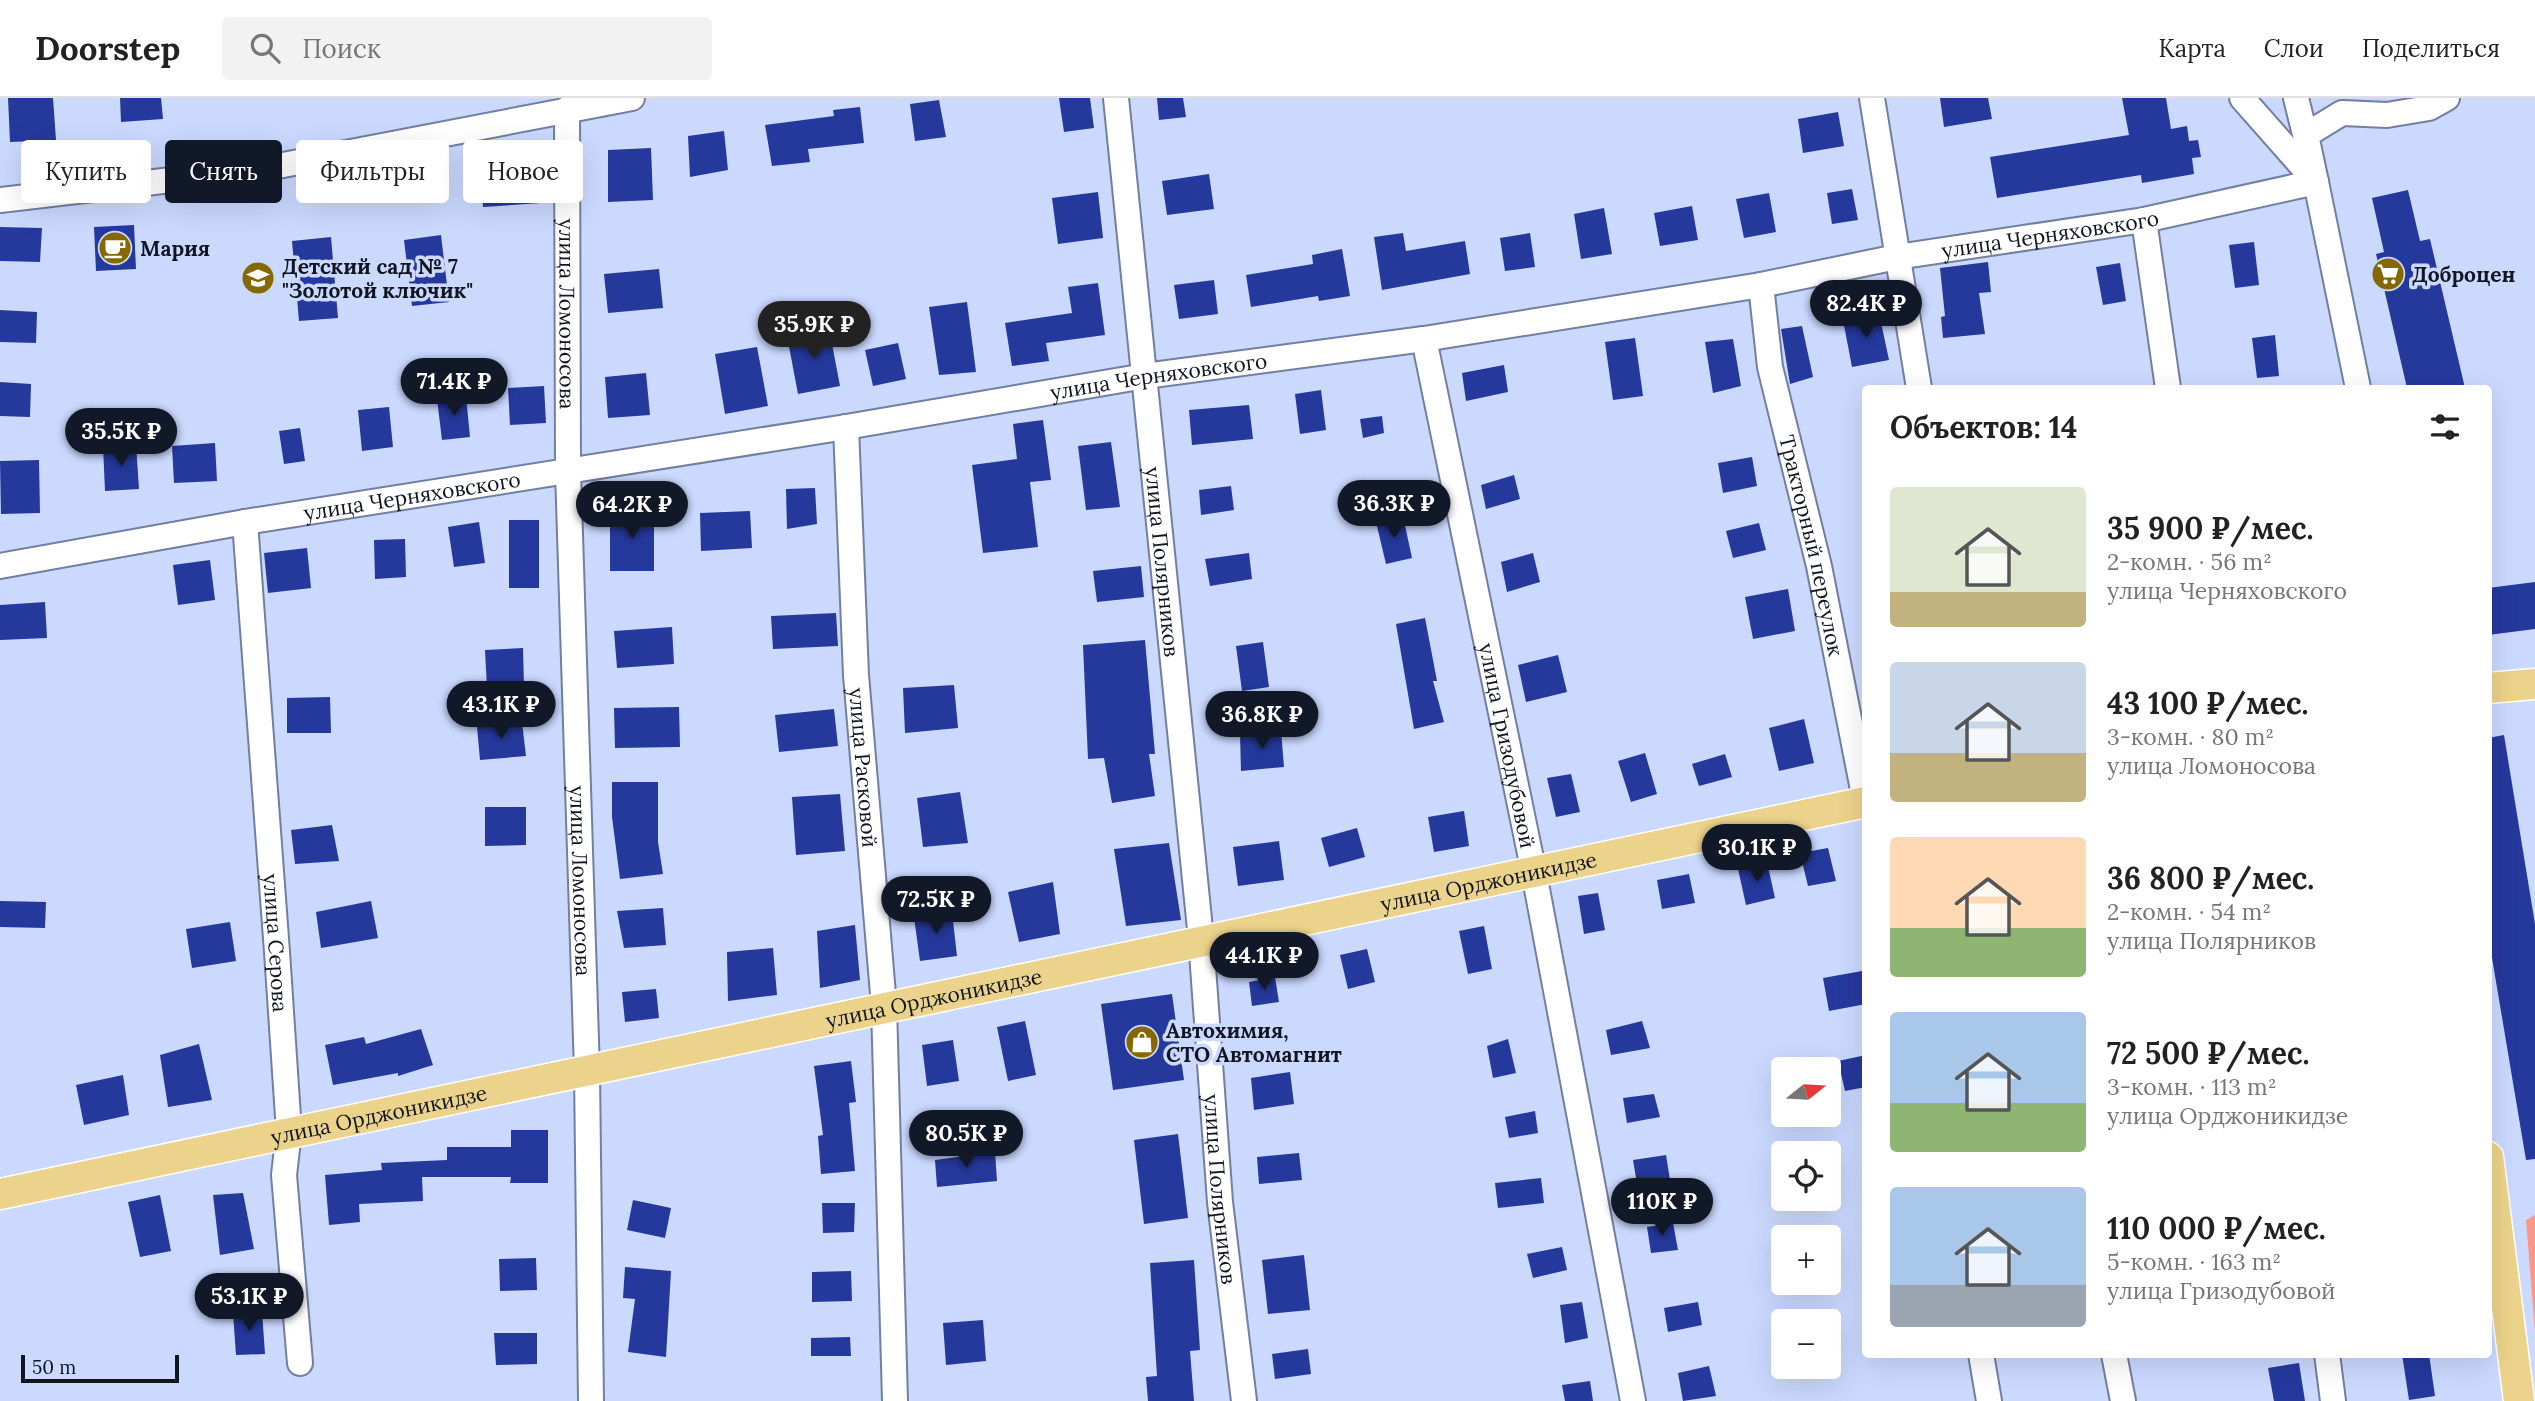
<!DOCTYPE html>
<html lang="ru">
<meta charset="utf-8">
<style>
:root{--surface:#fff;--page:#f2f2f2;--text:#222;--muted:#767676;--line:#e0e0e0;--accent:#111827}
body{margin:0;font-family:Lora,serif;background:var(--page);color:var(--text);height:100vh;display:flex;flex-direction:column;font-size:26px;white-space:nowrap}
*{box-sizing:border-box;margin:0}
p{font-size:23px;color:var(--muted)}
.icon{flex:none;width:38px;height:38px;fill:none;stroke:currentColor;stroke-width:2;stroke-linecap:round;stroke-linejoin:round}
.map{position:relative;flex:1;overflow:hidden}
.panel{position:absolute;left:1862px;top:287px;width:630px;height:973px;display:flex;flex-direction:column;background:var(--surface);border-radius:7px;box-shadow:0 7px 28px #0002}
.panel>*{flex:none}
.guide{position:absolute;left:21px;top:42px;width:665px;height:63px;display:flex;gap:14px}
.needle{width:46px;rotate:72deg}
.controls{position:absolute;left:1771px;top:959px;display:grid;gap:14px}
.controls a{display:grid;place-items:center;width:70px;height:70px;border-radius:7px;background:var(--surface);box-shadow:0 7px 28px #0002;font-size:35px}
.scale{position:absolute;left:21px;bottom:18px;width:158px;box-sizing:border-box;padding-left:7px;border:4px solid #101522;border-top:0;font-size:19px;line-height:24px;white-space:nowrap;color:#101522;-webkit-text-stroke:5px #cbd9ff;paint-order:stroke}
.price{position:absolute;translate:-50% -60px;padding:0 16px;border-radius:24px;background:var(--accent);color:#fff;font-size:23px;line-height:46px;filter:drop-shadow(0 2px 4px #0008)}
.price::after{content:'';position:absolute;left:50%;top:42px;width:21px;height:16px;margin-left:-10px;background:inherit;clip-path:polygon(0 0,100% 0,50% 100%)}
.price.current{background:#222;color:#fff}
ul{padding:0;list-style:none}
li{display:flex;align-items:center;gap:21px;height:175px;padding:0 28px}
li span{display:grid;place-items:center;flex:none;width:196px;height:140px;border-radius:7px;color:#555}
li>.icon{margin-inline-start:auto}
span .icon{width:84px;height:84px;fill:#fffc;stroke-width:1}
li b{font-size:30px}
h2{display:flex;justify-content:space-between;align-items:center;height:84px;padding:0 28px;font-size:30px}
.pill{padding:0 24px;border-radius:7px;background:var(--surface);box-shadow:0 7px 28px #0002;font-size:24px;line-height:63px}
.pill.current{background:var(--accent);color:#fff}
header{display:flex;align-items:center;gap:42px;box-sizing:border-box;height:98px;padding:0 35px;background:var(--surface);border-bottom:2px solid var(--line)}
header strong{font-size:33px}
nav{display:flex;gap:38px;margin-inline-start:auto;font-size:24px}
.search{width:490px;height:63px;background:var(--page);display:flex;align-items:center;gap:18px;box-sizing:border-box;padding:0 24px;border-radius:7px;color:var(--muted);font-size:26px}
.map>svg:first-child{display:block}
.green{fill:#fc9687}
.building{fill:#25399d}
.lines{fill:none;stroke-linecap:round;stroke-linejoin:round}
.minor-casing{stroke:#727fa1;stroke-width:28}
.major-casing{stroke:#fff;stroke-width:33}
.minor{stroke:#fff;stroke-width:24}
.major{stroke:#ecd38b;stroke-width:30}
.labels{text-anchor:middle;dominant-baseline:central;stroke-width:7;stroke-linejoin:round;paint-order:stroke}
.street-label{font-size:21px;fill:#101522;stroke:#cbd9ff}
.poi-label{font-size:21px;font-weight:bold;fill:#101522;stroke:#cbd9ff;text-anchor:start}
</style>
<header>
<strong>Doorstep</strong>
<div class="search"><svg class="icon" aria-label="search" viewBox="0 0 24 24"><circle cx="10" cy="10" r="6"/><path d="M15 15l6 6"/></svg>Поиск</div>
<nav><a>Карта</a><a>Слои</a><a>Поделиться</a></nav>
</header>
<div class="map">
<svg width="2535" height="1303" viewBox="0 0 2535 1303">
<rect width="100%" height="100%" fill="#cbd9ff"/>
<!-- green -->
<polygon class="green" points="2535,1117 2535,1234 2526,1122"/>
<!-- building -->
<g class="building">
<polygon points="8,0 53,0 56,42 10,44"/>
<polygon points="120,0 161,0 163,21 121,24"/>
<polygon points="1059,0 1090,0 1094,30 1064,34"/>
<polygon points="1157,0 1183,0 1186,19 1159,22"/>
<polygon points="1940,0 1988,0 1992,21 1944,29"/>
<polygon points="2122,0 2166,0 2171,31 2187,28 2189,43 2198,42 2201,59 2192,60 2194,76 2142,85 2141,77 1997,100 1990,59 2129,37"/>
<polygon points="939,2 946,39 915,43 910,6"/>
<polygon points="860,9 864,45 808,51 810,64 772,68 765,27 834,18 833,12"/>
<polygon points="1838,14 1844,48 1803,55 1798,21"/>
<polygon points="724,33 728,72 690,79 688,38"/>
<polygon points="651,50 653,102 608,104 608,52"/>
<polygon points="539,66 541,105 483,109 480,70"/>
<polygon points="1209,76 1214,111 1167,117 1162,83"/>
<polygon points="1852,91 1858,122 1832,126 1827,95"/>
<polygon points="2408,92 2420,143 2430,141 2465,290 2407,290 2376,156 2384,154 2372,100"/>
<polygon points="1098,94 1103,140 1058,146 1052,100"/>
<polygon points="1769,95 1776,134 1744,140 1736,101"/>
<polygon points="1692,108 1698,142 1660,148 1654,115"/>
<polygon points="1604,110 1612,156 1581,161 1574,116"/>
<polygon points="134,127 136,171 96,173 94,129"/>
<polygon points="0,129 42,130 40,164 0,163"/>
<polygon points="1403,135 1406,153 1465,143 1470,176 1382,192 1374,139"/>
<polygon points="1530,135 1535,169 1505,173 1500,140"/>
<polygon points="441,137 449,204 412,208 404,142"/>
<polygon points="331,139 338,220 299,223 292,143"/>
<polygon points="2254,144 2259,187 2235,190 2229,147"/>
<polygon points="1342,151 1350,198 1319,203 1318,198 1251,209 1246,177 1313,166 1312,157"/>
<polygon points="1988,164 1991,194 1979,195 1985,236 1943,240 1941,219 1945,218 1940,170"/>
<polygon points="2120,165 2126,203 2103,207 2096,169"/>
<polygon points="659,171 663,210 608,215 604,176"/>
<polygon points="1214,182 1218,216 1179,221 1174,187"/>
<polygon points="1098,185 1105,237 1046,245 1049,263 1012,268 1005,225 1072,215 1068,189"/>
<polygon points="967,204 976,274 939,277 929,209"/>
<polygon points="0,212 37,214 36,245 0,244"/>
<polygon points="1879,215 1889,262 1852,269 1843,222"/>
<polygon points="1802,228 1813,279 1790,286 1781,231"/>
<polygon points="829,230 840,288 798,296 787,238"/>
<polygon points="2275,237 2279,278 2257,280 2252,240"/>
<polygon points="1635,240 1643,298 1613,302 1605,244"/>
<polygon points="1733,241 1741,288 1713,295 1705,244"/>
<polygon points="898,245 906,281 873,288 865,252"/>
<polygon points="757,249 768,308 725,316 715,256"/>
<polygon points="1504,267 1508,294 1466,303 1462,275"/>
<polygon points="646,275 650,317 608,320 605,279"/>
<polygon points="0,284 31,286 30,319 0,318"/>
<polygon points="544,288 546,325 510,327 508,290"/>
<polygon points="1321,292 1326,332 1300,336 1295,296"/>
<polygon points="466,298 470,339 442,342 437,301"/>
<polygon points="1249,307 1253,341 1192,347 1189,312"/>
<polygon points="389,309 393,349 362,353 358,312"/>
<polygon points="1382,318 1384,335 1363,340 1360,321"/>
<polygon points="1043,322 1051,382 1030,384 1038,449 983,455 972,367 1017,361 1013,326"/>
<polygon points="300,330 305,363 284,366 279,333"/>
<polygon points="1111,344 1120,409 1086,412 1078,348"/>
<polygon points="215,345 217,383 174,385 172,348"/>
<polygon points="136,346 139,391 105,393 103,348"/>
<polygon points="1752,359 1757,388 1723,395 1718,365"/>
<polygon points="39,362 40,415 1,416 0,363"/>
<polygon points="1514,377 1520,401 1486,411 1481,387"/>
<polygon points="1231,388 1234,412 1201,417 1199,392"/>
<polygon points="815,390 817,426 787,431 786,391"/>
<rect x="610" y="413" width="44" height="60"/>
<polygon points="750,413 752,450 701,453 700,415"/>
<polygon points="1403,418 1412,460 1386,466 1376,424"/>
<rect x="509" y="422" width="30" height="68"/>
<polygon points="479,424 485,465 454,469 448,429"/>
<polygon points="1759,425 1766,452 1733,460 1726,433"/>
<polygon points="405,441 406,479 375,481 374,442"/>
<polygon points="307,450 311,490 268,495 264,455"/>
<polygon points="1249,455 1252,481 1210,488 1205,461"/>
<polygon points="1533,455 1540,484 1507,494 1501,464"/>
<polygon points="210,462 215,502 178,507 173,467"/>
<polygon points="1141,468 1144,499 1097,504 1093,473"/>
<polygon points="2535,484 2535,531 2488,537 2488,490"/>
<polygon points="1788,491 1795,533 1753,541 1745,499"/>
<polygon points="45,504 47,540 0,542 0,507"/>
<polygon points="836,515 838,548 773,551 771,518"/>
<polygon points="1425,520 1437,583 1433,583 1444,624 1414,631 1396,526"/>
<polygon points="672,529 674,566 617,570 614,533"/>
<polygon points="1145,542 1155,656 1149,656 1155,698 1112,705 1104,660 1088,661 1083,547"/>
<polygon points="1263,544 1269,589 1242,593 1236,548"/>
<polygon points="523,550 524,589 487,590 485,552"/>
<polygon points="1558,557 1567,594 1526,604 1518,567"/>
<polygon points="954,587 958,630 905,635 903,590"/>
<polygon points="330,599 331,635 287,635 287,600"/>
<polygon points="679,609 680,649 615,650 614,610"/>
<polygon points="834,611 838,648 779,654 775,617"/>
<polygon points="1804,621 1814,665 1779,673 1769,630"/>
<polygon points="522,624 526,658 480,662 477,629"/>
<polygon points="1281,632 1284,669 1241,673 1240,636"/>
<polygon points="2504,637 2535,826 2535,1061 2526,1062 2488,836 2488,640"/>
<polygon points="1645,655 1657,696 1631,704 1618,663"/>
<polygon points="1725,656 1732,679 1699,688 1692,666"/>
<polygon points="1571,676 1580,714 1556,719 1547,680"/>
<polygon points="612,684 658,684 658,744 663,776 620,781 612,719"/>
<polygon points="960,694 968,745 923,749 917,700"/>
<polygon points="840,696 845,753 796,757 792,699"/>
<polygon points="485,709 526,709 526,747 485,748"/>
<polygon points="1464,713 1469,748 1434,754 1428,719"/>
<polygon points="332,727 339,763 295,766 291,732"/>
<polygon points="1357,730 1365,759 1329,769 1321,740"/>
<polygon points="1279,743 1284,782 1238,788 1233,749"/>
<polygon points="1169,745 1181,822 1126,828 1114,751"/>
<polygon points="1828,750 1836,783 1808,788 1800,755"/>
<polygon points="1767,764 1775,800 1746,807 1738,771"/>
<polygon points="1689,776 1695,805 1662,811 1657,782"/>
<polygon points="1053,784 1060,836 1019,844 1008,794"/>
<polygon points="1598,795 1605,832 1584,836 1578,798"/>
<polygon points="0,803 46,804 45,830 0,829"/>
<polygon points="371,803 378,840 321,850 316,814"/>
<polygon points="663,810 666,847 624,850 617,813"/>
<polygon points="952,814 957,858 920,863 914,819"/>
<polygon points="230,824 236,863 192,870 186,831"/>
<polygon points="855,827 860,882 820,890 817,833"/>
<polygon points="1484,828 1492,871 1468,876 1459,833"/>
<polygon points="773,850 777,897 728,903 727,854"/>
<polygon points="1367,851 1375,884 1348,891 1340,857"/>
<polygon points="1862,873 1866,906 1829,913 1823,880"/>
<polygon points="1275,879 1279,904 1252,908 1249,884"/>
<polygon points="656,891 659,920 625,924 622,894"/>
<polygon points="1172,896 1184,982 1113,992 1101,906"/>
<polygon points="1025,923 1036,977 1008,983 997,929"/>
<polygon points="1642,923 1650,950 1611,957 1606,932"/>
<polygon points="421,931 433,967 398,978 398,975 333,987 325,947 364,939 366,946"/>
<polygon points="1508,941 1516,975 1493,980 1487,948"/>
<polygon points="953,942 959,983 927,988 922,947"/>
<polygon points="199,946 212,1002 168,1009 160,957"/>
<polygon points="1866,957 1866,989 1845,993 1838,963"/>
<polygon points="851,963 856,1004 849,1005 855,1073 821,1076 818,1038 823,1037 814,968"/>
<polygon points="1290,974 1294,1006 1254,1012 1251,980"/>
<polygon points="123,977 129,1017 84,1027 76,987"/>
<polygon points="1654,996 1660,1019 1627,1025 1623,1000"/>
<polygon points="1535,1013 1538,1035 1509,1040 1505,1019"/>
<polygon points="511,1032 548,1032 548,1085 510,1085 511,1079 422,1079 423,1103 359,1106 360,1124 329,1127 325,1077 382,1072 381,1065 447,1062 447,1049 511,1049"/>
<polygon points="1178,1036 1188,1120 1144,1126 1134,1042"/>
<polygon points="995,1054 997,1083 937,1089 935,1062"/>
<polygon points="1299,1055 1302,1082 1259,1086 1257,1059"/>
<polygon points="1666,1057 1671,1088 1638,1092 1633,1062"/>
<polygon points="1541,1080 1544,1105 1498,1110 1495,1085"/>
<polygon points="243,1095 254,1151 220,1157 213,1097"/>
<polygon points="160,1097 171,1153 140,1159 128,1104"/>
<polygon points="633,1102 671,1110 665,1140 627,1132"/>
<polygon points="822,1105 855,1105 854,1134 823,1135"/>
<polygon points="1673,1125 1678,1152 1651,1155 1647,1129"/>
<polygon points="1562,1149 1567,1172 1533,1180 1527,1156"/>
<polygon points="1304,1157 1310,1212 1268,1216 1262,1162"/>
<polygon points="536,1160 537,1192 500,1193 499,1161"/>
<polygon points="1194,1162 1200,1252 1190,1253 1194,1303 1148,1303 1146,1279 1157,1278 1150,1165"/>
<polygon points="625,1169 671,1173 666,1259 628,1254 635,1201 623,1200"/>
<polygon points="851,1173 852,1203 812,1204 812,1174"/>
<polygon points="1582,1204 1588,1240 1565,1245 1560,1207"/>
<polygon points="1698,1204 1702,1227 1668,1234 1664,1210"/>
<polygon points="262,1213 265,1256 236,1257 233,1215"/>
<polygon points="983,1222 986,1263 946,1267 943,1225"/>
<polygon points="494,1235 537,1235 537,1266 496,1267"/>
<polygon points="850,1239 851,1258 811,1258 811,1240"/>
<polygon points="1308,1251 1311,1276 1275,1281 1272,1256"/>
<polygon points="2402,1256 2429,1256 2435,1298 2409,1302"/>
<polygon points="2299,1265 2305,1303 2274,1303 2268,1270"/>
<polygon points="1709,1268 1716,1298 1683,1303 1678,1275"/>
<polygon points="1590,1283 1593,1303 1565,1303 1562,1287"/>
</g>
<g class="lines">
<defs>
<g id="minor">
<path id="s1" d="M1116 0 1201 841 1220 1104 1244 1303"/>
<polyline points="1872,0 1919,290"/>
<polyline points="2242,0 2316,84 2358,290"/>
<polyline points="2296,0 2309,53"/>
<path id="s2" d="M567 11 568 373 587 974 591 1303"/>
<polyline points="2316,84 2306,37 2342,15 2387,17 2429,10 2447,0"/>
<polyline points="0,102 257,72 632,0"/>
<polyline points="2144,122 2168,290"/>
<path id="s3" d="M1761 187 1770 269 1819 468 1866 707"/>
<path id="s4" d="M1424 241 1534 775 1633 1303"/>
<path id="s5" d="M846 329 856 577 884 908 895 1303"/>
<path id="s6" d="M245 424 277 854 289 1034 284 1077 300 1265"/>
<path id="s7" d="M0 468 245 424 846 329 1145 278 1424 241 1761 187 1897 159 2144 122 2316 84"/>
<polyline points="1981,1256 1989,1303"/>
<polyline points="2114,1256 2123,1303"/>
<polyline points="2327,1256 2333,1303"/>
</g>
<g id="major">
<polyline points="2488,590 2535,586"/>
<polyline points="2488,1059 2519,1303"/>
<path id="s8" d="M0 1096 1866 704"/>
</g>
</defs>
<!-- minor casing -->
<use href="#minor" class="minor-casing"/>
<!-- major casing -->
<use href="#major" class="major-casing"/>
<!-- minor -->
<use href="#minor" class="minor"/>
<!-- major -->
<use href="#major" class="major"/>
</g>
<!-- icons -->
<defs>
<symbol id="cafe-disc" viewBox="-11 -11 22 22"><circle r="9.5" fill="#856801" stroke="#cbd9ff"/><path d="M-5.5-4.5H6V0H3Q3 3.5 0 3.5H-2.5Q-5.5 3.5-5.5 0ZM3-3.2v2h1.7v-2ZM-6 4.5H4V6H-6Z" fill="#fff"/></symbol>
<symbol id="supermarket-disc" viewBox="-11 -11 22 22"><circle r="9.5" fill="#856801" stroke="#cbd9ff"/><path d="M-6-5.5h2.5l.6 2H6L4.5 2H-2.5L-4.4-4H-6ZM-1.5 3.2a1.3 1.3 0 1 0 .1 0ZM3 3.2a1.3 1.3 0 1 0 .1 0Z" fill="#fff"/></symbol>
<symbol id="school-disc" viewBox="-11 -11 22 22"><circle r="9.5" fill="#856801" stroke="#cbd9ff"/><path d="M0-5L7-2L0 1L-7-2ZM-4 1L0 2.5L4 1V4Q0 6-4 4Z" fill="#fff"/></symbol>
<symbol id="shop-disc" viewBox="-11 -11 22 22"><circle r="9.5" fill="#856801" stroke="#cbd9ff"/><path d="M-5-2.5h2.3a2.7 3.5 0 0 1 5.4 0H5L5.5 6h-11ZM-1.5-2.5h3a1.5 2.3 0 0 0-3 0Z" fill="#fff"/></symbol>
</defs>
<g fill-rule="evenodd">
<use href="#cafe-disc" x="96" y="131" width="38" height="38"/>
<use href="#supermarket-disc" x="2369" y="157" width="38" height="38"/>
<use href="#school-disc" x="239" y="161" width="38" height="38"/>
<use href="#shop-disc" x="1123" y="925" width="38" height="38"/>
</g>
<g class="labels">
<!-- street labels -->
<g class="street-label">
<text stroke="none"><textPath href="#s7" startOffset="2077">улица Черняховского</textPath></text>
<text stroke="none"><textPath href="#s2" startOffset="205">улица Ломоносова</textPath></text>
<text stroke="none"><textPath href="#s7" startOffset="1174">улица Черняховского</textPath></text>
<text stroke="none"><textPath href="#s7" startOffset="418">улица Черняховского</textPath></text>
<text stroke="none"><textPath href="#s3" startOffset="266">Тракторный переулок</textPath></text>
<text stroke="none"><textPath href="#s1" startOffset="466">улица Полярников</textPath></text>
<text stroke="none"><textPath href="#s4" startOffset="415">улица Гризодубовой</textPath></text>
<text stroke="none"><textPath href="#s5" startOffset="341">улица Расковой</textPath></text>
<text stroke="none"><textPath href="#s2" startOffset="772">улица Ломоносова</textPath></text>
<text stroke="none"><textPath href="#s8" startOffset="1521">улица Орджоникидзе</textPath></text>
<text stroke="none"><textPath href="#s6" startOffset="422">улица Серова</textPath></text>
<text stroke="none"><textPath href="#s8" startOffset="954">улица Орджоникидзе</textPath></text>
<text stroke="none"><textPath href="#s8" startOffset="387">улица Орджоникидзе</textPath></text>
<text stroke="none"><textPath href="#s1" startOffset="1096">улица Полярников</textPath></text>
</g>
<!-- poi labels -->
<g class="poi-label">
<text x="140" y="150">Мария</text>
<text x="282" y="168">Детский сад № 7<tspan x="282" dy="24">"Золотой ключик"</tspan></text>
<text x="2412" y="176">Доброцен</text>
<text x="1166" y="932">Автохимия,<tspan x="1166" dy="24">СТО Автомагнит</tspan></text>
</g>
</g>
</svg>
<div class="controls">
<a><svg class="needle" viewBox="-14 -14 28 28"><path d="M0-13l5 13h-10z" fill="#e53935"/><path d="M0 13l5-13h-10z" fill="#767676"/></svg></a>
<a><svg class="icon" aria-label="locate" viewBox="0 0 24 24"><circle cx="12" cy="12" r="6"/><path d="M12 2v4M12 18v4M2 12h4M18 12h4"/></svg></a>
<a>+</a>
<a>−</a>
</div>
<div class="scale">50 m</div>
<b class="price" style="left:1866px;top:242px">82.4K ₽</b>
<b class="price current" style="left:814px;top:263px">35.9K ₽</b>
<b class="price" style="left:454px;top:320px">71.4K ₽</b>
<b class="price" style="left:121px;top:370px">35.5K ₽</b>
<b class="price" style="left:1394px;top:442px">36.3K ₽</b>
<b class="price" style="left:632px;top:443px">64.2K ₽</b>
<b class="price" style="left:501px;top:643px">43.1K ₽</b>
<b class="price" style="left:1262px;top:653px">36.8K ₽</b>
<b class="price" style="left:1757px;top:786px">30.1K ₽</b>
<b class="price" style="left:936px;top:838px">72.5K ₽</b>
<b class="price" style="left:1264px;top:894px">44.1K ₽</b>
<b class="price" style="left:966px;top:1072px">80.5K ₽</b>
<b class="price" style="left:1662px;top:1140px">110K ₽</b>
<b class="price" style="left:249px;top:1235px">53.1K ₽</b>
<div class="guide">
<a class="pill">Купить</a>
<a class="pill current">Снять</a>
<a class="pill">Фильтры</a>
<a class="pill">Новое</a>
</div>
<section class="panel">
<h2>Объектов: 14<svg class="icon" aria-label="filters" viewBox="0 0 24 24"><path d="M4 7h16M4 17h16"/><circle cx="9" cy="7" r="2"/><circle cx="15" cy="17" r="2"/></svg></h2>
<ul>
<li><span style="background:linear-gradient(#dfe7d0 75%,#c2b280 0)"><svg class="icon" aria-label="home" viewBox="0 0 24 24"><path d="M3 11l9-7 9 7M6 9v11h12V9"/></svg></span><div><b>35 900 ₽/мес.</b><p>2-комн. · 56 m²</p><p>улица Черняховского</p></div></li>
<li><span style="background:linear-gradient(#c9d6e8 65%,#c2b280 0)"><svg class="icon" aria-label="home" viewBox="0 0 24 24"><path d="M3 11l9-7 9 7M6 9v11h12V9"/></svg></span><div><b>43 100 ₽/мес.</b><p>3-комн. · 80 m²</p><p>улица Ломоносова</p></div></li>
<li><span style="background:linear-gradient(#ffd9b3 65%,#8fb573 0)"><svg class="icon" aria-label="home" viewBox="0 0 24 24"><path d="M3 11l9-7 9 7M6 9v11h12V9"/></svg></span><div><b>36 800 ₽/мес.</b><p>2-комн. · 54 m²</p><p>улица Полярников</p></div></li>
<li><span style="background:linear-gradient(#a9c7e8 65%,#8fb573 0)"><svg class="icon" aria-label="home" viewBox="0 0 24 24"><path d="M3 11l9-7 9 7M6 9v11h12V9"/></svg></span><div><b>72 500 ₽/мес.</b><p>3-комн. · 113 m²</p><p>улица Орджоникидзе</p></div></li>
<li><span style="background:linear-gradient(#a9c7e8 70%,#9aa5b1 0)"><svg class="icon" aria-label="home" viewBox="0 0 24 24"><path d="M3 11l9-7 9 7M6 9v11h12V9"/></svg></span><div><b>110 000 ₽/мес.</b><p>5-комн. · 163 m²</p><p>улица Гризодубовой</p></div></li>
</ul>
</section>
</div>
